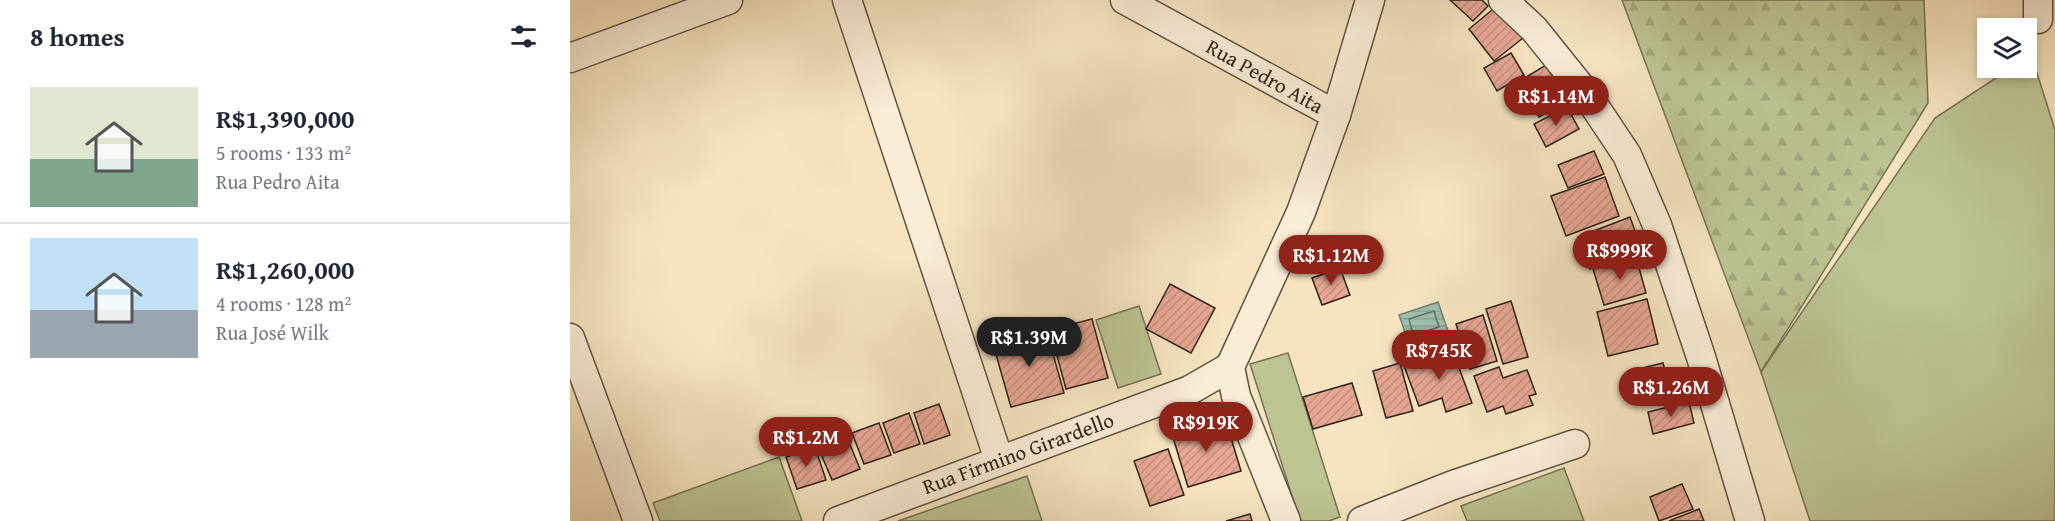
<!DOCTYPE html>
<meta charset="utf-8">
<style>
:root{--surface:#fff;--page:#f6f6f7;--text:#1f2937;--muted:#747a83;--line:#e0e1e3;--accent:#8f2418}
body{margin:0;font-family:"Gentium Book Plus",serif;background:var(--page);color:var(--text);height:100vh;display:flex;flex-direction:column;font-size:22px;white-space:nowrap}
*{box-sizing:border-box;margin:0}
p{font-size:20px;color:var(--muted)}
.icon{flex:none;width:33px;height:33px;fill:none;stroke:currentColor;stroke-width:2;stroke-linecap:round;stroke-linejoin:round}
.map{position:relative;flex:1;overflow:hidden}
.panel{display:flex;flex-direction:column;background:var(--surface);width:570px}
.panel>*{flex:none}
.fabs{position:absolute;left:1407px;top:18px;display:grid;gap:12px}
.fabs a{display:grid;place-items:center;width:60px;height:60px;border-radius:0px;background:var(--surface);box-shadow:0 3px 9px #0003;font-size:30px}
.price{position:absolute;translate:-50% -51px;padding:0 14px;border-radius:21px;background:var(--accent);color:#fff;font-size:20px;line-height:39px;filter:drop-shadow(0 2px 3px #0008)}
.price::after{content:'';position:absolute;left:50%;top:36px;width:18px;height:14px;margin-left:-9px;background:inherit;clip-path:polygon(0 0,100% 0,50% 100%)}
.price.current{background:#222;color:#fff}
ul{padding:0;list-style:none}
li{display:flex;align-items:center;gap:18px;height:150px;padding:0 30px}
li+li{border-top:2px solid var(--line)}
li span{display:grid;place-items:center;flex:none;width:168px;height:120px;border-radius:0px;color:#555}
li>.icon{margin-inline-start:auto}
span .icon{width:72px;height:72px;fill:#fffc;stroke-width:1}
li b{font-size:26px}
h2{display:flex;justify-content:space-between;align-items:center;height:72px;padding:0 30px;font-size:26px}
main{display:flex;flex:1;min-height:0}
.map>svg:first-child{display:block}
.green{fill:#bcc492;stroke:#767354;stroke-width:1.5}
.forest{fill:url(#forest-firs);stroke:#767354;stroke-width:1.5}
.water{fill:url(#water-rules);stroke:#728070;stroke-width:1.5}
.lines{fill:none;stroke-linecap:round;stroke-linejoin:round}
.shore{stroke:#667061;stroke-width:1.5}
.building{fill:url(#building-hatch);stroke:#2f2215;stroke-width:1.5}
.minor-casing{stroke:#615240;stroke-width:31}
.minor{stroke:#f9edd6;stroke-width:28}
.labels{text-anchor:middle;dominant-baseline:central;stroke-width:4.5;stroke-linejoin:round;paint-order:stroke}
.street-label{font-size:21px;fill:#2f2215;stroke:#f9edd6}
</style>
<main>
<section class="panel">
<h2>8 homes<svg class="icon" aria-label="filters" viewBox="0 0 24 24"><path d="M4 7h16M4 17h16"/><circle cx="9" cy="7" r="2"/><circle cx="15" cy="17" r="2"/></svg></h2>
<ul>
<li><span style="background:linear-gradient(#dfe7d0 60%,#7fa58c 0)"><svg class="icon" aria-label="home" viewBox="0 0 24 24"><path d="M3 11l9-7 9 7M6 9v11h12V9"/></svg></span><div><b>R$1,390,000</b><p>5 rooms · 133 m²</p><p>Rua Pedro Aita</p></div></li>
<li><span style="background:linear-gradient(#bfe0f5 60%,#9aa5b1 0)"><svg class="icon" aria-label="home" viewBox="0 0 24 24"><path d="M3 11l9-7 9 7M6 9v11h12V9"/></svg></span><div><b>R$1,260,000</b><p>4 rooms · 128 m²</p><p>Rua José Wilk</p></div></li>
</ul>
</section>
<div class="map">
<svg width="1485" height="521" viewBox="0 0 1485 521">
<defs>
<pattern id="forest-firs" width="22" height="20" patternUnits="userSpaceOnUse" patternTransform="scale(1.5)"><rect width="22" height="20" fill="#bcc492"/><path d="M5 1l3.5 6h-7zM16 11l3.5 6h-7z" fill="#a2a87d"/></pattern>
<pattern id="water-rules" width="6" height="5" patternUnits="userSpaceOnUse" patternTransform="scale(1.5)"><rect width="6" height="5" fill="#9ebfad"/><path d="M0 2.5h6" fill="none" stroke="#88a494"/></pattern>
<pattern id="building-hatch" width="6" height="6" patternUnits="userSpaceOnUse" patternTransform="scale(1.5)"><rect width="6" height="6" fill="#e6a793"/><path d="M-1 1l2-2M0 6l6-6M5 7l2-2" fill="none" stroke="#c68f7e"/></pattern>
</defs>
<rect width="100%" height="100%" fill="#f6e4c0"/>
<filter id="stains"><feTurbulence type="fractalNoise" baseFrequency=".00333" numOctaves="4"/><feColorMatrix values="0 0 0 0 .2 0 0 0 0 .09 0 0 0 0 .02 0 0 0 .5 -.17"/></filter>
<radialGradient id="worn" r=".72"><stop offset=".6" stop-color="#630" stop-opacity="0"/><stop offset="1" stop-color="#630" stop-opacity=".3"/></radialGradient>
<!-- green -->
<g class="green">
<polygon points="1461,54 1485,130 1485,521 1240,521 1191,372 1365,118 1441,68 1456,68 1457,57"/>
<polygon points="569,306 591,374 548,388 526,320"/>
<polygon points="718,353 770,517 759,521 730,521 680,364"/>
<polygon points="209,457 232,521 90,521 83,503"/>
<polygon points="994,468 1014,521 897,521 891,506"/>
<polygon points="457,476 472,521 328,521"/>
</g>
<!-- forest -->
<polygon class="forest" points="1052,0 1354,0 1358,103 1191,372"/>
<!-- water -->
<polygon class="water" points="868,302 878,331 839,344 829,315"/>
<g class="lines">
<!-- shore -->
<polygon class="shore" points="864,311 869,327 843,335 839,319"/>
</g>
<!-- building -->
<g class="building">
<polygon points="880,0 912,0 918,6 903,21"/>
<polygon points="927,6 953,38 924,61 899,29"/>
<polygon points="941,53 954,75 927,91 914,68"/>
<polygon points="976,65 997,101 969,117 948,82"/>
<polygon points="997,107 1009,129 976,147 964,124"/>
<polygon points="1024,151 1034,174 998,188 988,165"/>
<polygon points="1035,177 1049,216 996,236 981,196"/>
<polygon points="1060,217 1072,250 1020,269 1008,237"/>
<polygon points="1066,257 1076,293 1034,305 1023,269"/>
<polygon points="770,268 780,295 752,305 742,278"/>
<polygon points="600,284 645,308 621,353 576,329"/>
<polygon points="1077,299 1088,344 1038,356 1027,312"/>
<polygon points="941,301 958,357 933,364 916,309"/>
<polygon points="913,315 927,361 900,369 886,324"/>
<polygon points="522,319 538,378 496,389 480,330"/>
<polygon points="476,329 494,393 441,407 423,344"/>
<polygon points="882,349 902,403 876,412 872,398 849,406 834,366"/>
<polygon points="830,363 843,411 816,418 803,371"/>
<polygon points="1093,363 1101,395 1074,403 1064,370"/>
<polygon points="929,367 933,378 957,370 966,394 959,396 963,405 936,414 933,406 917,412 904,376"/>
<polygon points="782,383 792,415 743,429 733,397"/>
<polygon points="1119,402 1124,423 1083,434 1078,412"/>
<polygon points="369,404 380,435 354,444 344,413"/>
<polygon points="339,413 350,444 324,453 313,423"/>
<polygon points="655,418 671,471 618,487 602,434"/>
<polygon points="309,423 321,455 294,464 282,433"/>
<polygon points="277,437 290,469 262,480 248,447"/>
<polygon points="245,447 256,480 227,489 216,457"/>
<polygon points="598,449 614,495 580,506 564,461"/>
<polygon points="1112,484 1123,509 1089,521 1080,497"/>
<polygon points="1129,509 1134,521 1099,521"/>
<polygon points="680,514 682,521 656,521"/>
</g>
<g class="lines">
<defs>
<g id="minor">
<polyline points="277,0 429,460"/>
<polyline points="555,0 766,115 731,212 660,367 666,396 716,521"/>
<polyline points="933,0 964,29 1017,95 1057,155 1087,225 1131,357 1180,521"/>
<polyline points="1468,19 1468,0"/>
<polyline points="0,58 158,0"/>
<polyline points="766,115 800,0"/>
<polyline points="0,338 68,521"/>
<polyline points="268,521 620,390 660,367"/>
<polyline points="792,521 883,485 1005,444"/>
</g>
</defs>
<!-- minor casing -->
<use href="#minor" class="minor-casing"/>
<!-- minor -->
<use href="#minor" class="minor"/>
</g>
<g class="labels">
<!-- street labels -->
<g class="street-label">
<text transform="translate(695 76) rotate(29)">Rua Pedro Aita</text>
<text transform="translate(448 453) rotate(-20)">Rua Firmino Girardello</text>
</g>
</g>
<rect width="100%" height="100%" filter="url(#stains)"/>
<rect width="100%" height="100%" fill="url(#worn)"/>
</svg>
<div class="fabs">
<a><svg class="icon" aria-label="layers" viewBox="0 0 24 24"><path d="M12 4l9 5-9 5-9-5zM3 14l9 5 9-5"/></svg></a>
</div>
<b class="price" style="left:986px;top:127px">R$1.14M</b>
<b class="price" style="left:1050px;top:281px">R$999K</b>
<b class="price" style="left:761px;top:286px">R$1.12M</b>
<b class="price current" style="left:459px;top:368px">R$1.39M</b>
<b class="price" style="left:869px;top:381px">R$745K</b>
<b class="price" style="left:1101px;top:418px">R$1.26M</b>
<b class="price" style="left:636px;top:453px">R$919K</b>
<b class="price" style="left:236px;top:468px">R$1.2M</b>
</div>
</main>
